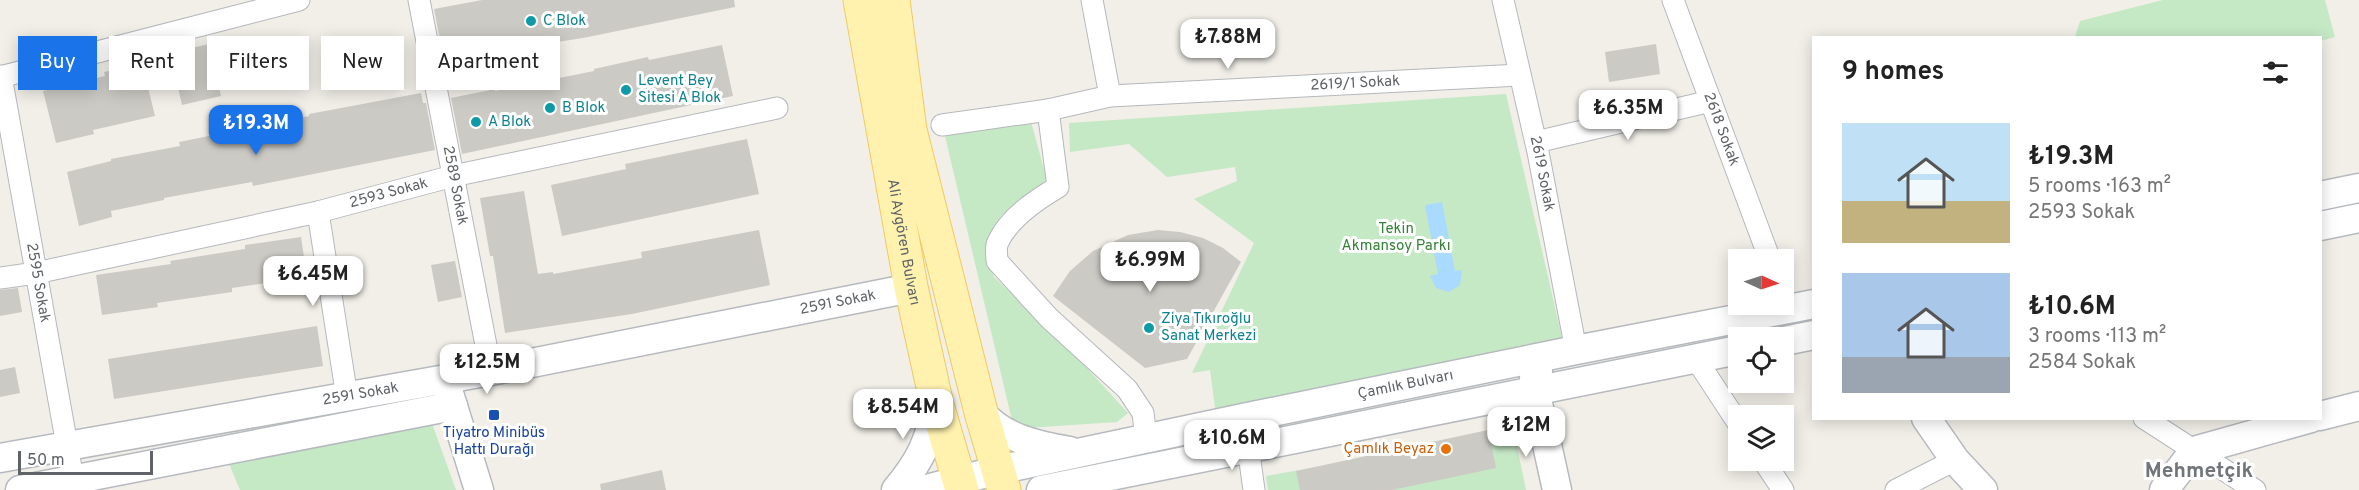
<!DOCTYPE html>
<meta charset="utf-8">
<style>
:root{--surface:#fff;--page:#f2f2f2;--text:#222;--muted:#767676;--accent:#1a73e8}
body{margin:0;font-family:Overpass,sans-serif;background:var(--page);color:var(--text);height:100vh;display:flex;flex-direction:column;font-size:22px;white-space:nowrap}
*{box-sizing:border-box;margin:0}
p{font-size:20px;color:var(--muted)}
.icon{flex:none;width:33px;height:33px;fill:none;stroke:currentColor;stroke-width:2;stroke-linecap:round;stroke-linejoin:round}
.map{position:relative;flex:1;overflow:hidden}
.drawer{position:absolute;left:1812px;top:36px;width:510px;height:384px;display:flex;flex-direction:column;background:var(--surface);border-radius:0px;box-shadow:0 3px 15px #0003}
.drawer>*{flex:none}
.top-card{position:absolute;left:18px;top:36px;width:570px;height:54px;display:flex;gap:12px}
.needle{width:39px;rotate:93deg}
.tools{position:absolute;left:1728px;top:249px;display:grid;gap:12px}
.tools a{display:grid;place-items:center;width:66px;height:66px;border-radius:0px;background:var(--surface);box-shadow:0 3px 15px #0003;font-size:30px}
.scale{position:absolute;left:18px;bottom:15px;width:135px;box-sizing:border-box;padding-left:6px;border:3px solid #5f6368;border-top:0;font-size:16px;line-height:21px;white-space:nowrap;color:#5f6368;-webkit-text-stroke:4px #fff;paint-order:stroke}
.price{position:absolute;translate:-50% -51px;padding:0 14px;border-radius:12px;background:#fff;color:#222;font-size:20px;line-height:39px;filter:drop-shadow(0 2px 3px #0008)}
.price::after{content:'';position:absolute;left:50%;top:36px;width:18px;height:14px;margin-left:-9px;background:inherit;clip-path:polygon(0 0,100% 0,50% 100%)}
.price.selected{background:var(--accent);color:#fff}
ul{padding:0;list-style:none}
li{display:flex;align-items:center;gap:18px;height:150px;padding:0 30px}
li span{display:grid;place-items:center;flex:none;width:168px;height:120px;border-radius:0px;color:#555}
li>.icon{margin-inline-start:auto}
span .icon{width:72px;height:72px;fill:#fffc;stroke-width:1}
li b{font-size:26px}
h2{display:flex;justify-content:space-between;align-items:center;height:72px;padding:0 30px;font-size:26px}
.chip{padding:0 21px;border-radius:0px;background:var(--surface);box-shadow:0 3px 15px #0003;font-size:21px;line-height:54px}
.chip.selected{background:var(--accent);color:#fff}
.map>svg:first-child{display:block}
.green{fill:#c5e8c5}
.water{fill:#aadaff}
.building{fill:#cccac5}
.lines{fill:none;stroke-linecap:round;stroke-linejoin:round}
.street-casing{stroke:#b5b8bc;stroke-width:23}
.secondary-casing{stroke:#b6babf;stroke-width:31}
.primary-casing{stroke:#f2c960;stroke-width:35}
.street{stroke:#fff;stroke-width:21}
.secondary{stroke:#fff;stroke-width:28}
.primary{stroke:#fff2af;stroke-width:33}
.culture-dot{fill:#0f9aa8;stroke:#fff;stroke-width:2}
.transit-dot{fill:#1a4fb4;stroke:#fff;stroke-width:2}
.food-dot{fill:#e8710a;stroke:#fff;stroke-width:2}
.labels{text-anchor:middle;dominant-baseline:central;stroke-width:6;stroke-linejoin:round;paint-order:stroke}
.culture-label{font-size:15px;fill:#0d838f;stroke:#fff;text-anchor:start}
.street-label{font-size:15px;fill:#5f6368;stroke:#fff}
.park-label{font-size:15px;fill:#348238;stroke:#fff}
.transit-label{font-size:15px;fill:#164399;stroke:#fff}
.food-label{font-size:15px;fill:#c56008;stroke:#fff;text-anchor:end}
.district-label{font-size:21px;font-weight:bold;fill:#70757a;stroke:#fff}
</style>
<div class="map">
<svg width="2359" height="490" viewBox="0 0 2359 490">
<rect width="100%" height="100%" fill="#f1efe8"/>
<!-- green -->
<g class="green">
<polygon points="2163,0 2325,0 2335,37 2321,41 2320,38 2075,37 2080,21"/>
<polygon points="1506,94 1563,342 1216,415 1210,370 1192,373 1254,243 1194,199 1237,181 1235,167 1167,177 1129,144 1070,152 1069,123"/>
<polygon points="1030,118 1047,180 1001,216 987,247 994,277 1075,355 1128,413 1117,422 1014,429 945,136"/>
<polygon points="429,415 456,490 240,490 222,447"/>
<polygon points="1514,432 1526,490 1268,490 1266,476"/>
</g>
<!-- water -->
<polygon class="water" points="1442,202 1455,271 1462,270 1460,285 1449,292 1436,288 1430,276 1438,274 1425,205"/>
<!-- building -->
<g class="building">
<polygon points="482,0 734,0 735,7 583,38 507,50 445,66 434,9"/>
<polygon points="209,44 221,96 182,105 170,53"/>
<polygon points="1656,44 1660,74 1609,82 1605,52"/>
<polygon points="722,45 733,96 462,154 451,98 495,89 495,91 594,71 594,69 648,57 649,60"/>
<polygon points="142,63 155,116 93,130 94,134 56,143 43,91 105,76 104,72"/>
<polygon points="421,93 423,103 426,103 435,150 253,186 252,182 164,198 164,200 111,211 112,217 79,226 67,172 111,161 111,159 180,146 179,142 309,116 309,114"/>
<polygon points="747,139 759,194 562,236 551,185 626,169 625,164"/>
<polygon points="524,191 538,274 553,272 553,274 642,258 641,252 759,230 770,285 632,314 505,333 493,256 490,256 480,198"/>
<polygon points="1158,230 1180,232 1203,238 1223,248 1241,262 1187,359 1145,368 1053,296 1070,271 1093,251 1128,235"/>
<polygon points="301,237 307,277 232,288 232,292 157,303 158,307 102,315 96,275 171,264 170,261 245,249 245,245"/>
<polygon points="455,261 462,297 438,302 431,265"/>
<polygon points="18,288 22,312 0,316 0,290"/>
<polygon points="317,326 323,366 114,399 108,359"/>
<polygon points="15,367 20,393 0,397 0,370"/>
<polygon points="1488,430 1496,468 1392,490 1300,490 1296,471"/>
<polygon points="662,470 666,490 601,490 600,484"/>
</g>
<g class="lines">
<defs>
<g id="street">
<path id="s1" d="M419 0 491 371"/>
<polyline points="1092,0 1110,96"/>
<path id="s2" d="M1503 0 1538 152 1576 350"/>
<path id="s3" d="M1673 0 1770 260"/>
<path id="s4" d="M1 76 75 490"/>
<polyline points="0,77 299,0"/>
<path d="M1048 110 1058 187C1036 200 1009 218 998 242 995 248 997 255 997 261L1049 318 1127 389 1143 413 1146 439"/>
<path id="s5" d="M942 125 1048 110 1110 96 1520 75"/>
<polyline points="1536,142 1711,101"/>
<polyline points="318,212 347,397"/>
<path id="s6" d="M0 278 36 273 318 212 453 176 777 108"/>
<polyline points="1696,359 1738,423"/>
<polyline points="2144,418 2255,490"/>
<polyline points="1248,447 1254,490"/>
<polyline points="1763,460 1783,490"/>
<polyline points="1896,490 1955,460"/>
</g>
<g id="secondary">
<polyline points="2320,196 2359,188"/>
<polyline points="2320,226 2359,218"/>
<polyline points="1784,341 1814,335"/>
<polyline points="1538,371 1534,378 1535,390 1557,490"/>
<polyline points="448,390 479,490"/>
<path d="M981 412C1002 438 1038 446 1070 451"/>
<polyline points="2320,416 2359,406"/>
<polyline points="1926,418 1955,460 1983,490"/>
<path id="s7" d="M0 458 491 371 896 291"/>
<polyline points="20,490 453,406"/>
<path d="M896 490C921 460 928 443 937 405"/>
<path id="s8" d="M923 490 998 470 1248 417 1576 350 1814 304"/>
<polyline points="1041,490 1738,350"/>
<polyline points="2164,490 2194,451 2311,418"/>
</g>
<g id="primary">
<path id="s9" d="M860 0 911 287 937 405 962 490"/>
<polyline points="893,0 910,130 981,412 1004,490"/>
</g>
</defs>
<!-- street casing -->
<use href="#street" class="street-casing"/>
<!-- secondary casing -->
<use href="#secondary" class="secondary-casing"/>
<!-- primary casing -->
<use href="#primary" class="primary-casing"/>
<!-- street -->
<use href="#street" class="street"/>
<!-- secondary -->
<use href="#secondary" class="secondary"/>
<!-- primary -->
<use href="#primary" class="primary"/>
</g>
<!-- markers -->
<g class="culture-dot">
<circle cx="531" cy="21" r="6"/>
<circle cx="626" cy="90" r="6"/>
<circle cx="550" cy="108" r="6"/>
<circle cx="476" cy="122" r="6"/>
<circle cx="1149" cy="328" r="6"/>
</g>
<rect class="transit-dot" x="488" y="409" width="12" height="12" rx="3"/>
<circle class="food-dot" cx="1446" cy="449" r="6"/>
<g class="labels">
<!-- culture labels -->
<g class="culture-label">
<text x="543" y="21">C Blok</text>
<text x="638" y="81">Levent Bey<tspan x="638" dy="17">Sitesi A Blok</tspan></text>
<text x="562" y="108">B Blok</text>
<text x="488" y="122">A Blok</text>
<text x="1161" y="319">Ziya Tıkıroğlu<tspan x="1161" dy="17">Sanat Merkezi</tspan></text>
</g>
<!-- street labels -->
<g class="street-label">
<text stroke="none"><textPath href="#s5" startOffset="416">2619/1 Sokak</textPath></text>
<text stroke="none"><textPath href="#s3" startOffset="138">2618 Sokak</textPath></text>
<text stroke="none"><textPath href="#s2" startOffset="178">2619 Sokak</textPath></text>
<text stroke="none"><textPath href="#s1" startOffset="189">2589 Sokak</textPath></text>
<text stroke="none"><textPath href="#s6" startOffset="398">2593 Sokak</textPath></text>
<text stroke="none"><textPath href="#s9" startOffset="246">Ali Aygören Bulvarı</textPath></text>
<text stroke="none"><textPath href="#s4" startOffset="210">2595 Sokak</textPath></text>
<text stroke="none"><textPath href="#s7" startOffset="852">2591 Sokak</textPath></text>
<text stroke="none"><textPath href="#s8" startOffset="494">Çamlık Bulvarı</textPath></text>
<text stroke="none"><textPath href="#s7" startOffset="366">2591 Sokak</textPath></text>
</g>
<!-- park labels -->
<g class="park-label">
<text x="1396" y="229">Tekin<tspan x="1396" dy="17">Akmansoy Parkı</tspan></text>
</g>
<!-- transit labels -->
<g class="transit-label">
<text x="494" y="433">Tiyatro Minibüs<tspan x="494" dy="17">Hattı Durağı</tspan></text>
</g>
<!-- food labels -->
<g class="food-label">
<text x="1434" y="449">Çamlık Beyaz</text>
</g>
<!-- district labels -->
<g class="district-label">
<text x="2199" y="471">Mehmetçik</text>
</g>
</g>
</svg>
<div class="tools">
<a><svg class="needle" viewBox="-14 -14 28 28"><path d="M0-13l5 13h-10z" fill="#e53935"/><path d="M0 13l5-13h-10z" fill="#767676"/></svg></a>
<a><svg class="icon" aria-label="locate" viewBox="0 0 24 24"><circle cx="12" cy="12" r="6"/><path d="M12 2v4M12 18v4M2 12h4M18 12h4"/></svg></a>
<a><svg class="icon" aria-label="layers" viewBox="0 0 24 24"><path d="M12 4l9 5-9 5-9-5zM3 14l9 5 9-5"/></svg></a>
</div>
<div class="scale">50 m</div>
<b class="price" style="left:1228px;top:70px">₺7.88M</b>
<b class="price" style="left:1628px;top:141px">₺6.35M</b>
<b class="price selected" style="left:256px;top:156px">₺19.3M</b>
<b class="price" style="left:1150px;top:293px">₺6.99M</b>
<b class="price" style="left:313px;top:307px">₺6.45M</b>
<b class="price" style="left:487px;top:395px">₺12.5M</b>
<b class="price" style="left:903px;top:440px">₺8.54M</b>
<b class="price" style="left:1526px;top:458px">₺12M</b>
<b class="price" style="left:1232px;top:471px">₺10.6M</b>
<div class="top-card">
<a class="chip selected">Buy</a>
<a class="chip">Rent</a>
<a class="chip">Filters</a>
<a class="chip">New</a>
<a class="chip">Apartment</a>
</div>
<section class="drawer">
<h2>9 homes<svg class="icon" aria-label="filters" viewBox="0 0 24 24"><path d="M4 7h16M4 17h16"/><circle cx="9" cy="7" r="2"/><circle cx="15" cy="17" r="2"/></svg></h2>
<ul>
<li><span style="background:linear-gradient(#bfe0f5 65%,#c2b280 0)"><svg class="icon" aria-label="home" viewBox="0 0 24 24"><path d="M3 11l9-7 9 7M6 9v11h12V9"/></svg></span><div><b>₺19.3M</b><p>5 rooms · 163 m²</p><p>2593 Sokak</p></div></li>
<li><span style="background:linear-gradient(#a9c7e8 70%,#9aa5b1 0)"><svg class="icon" aria-label="home" viewBox="0 0 24 24"><path d="M3 11l9-7 9 7M6 9v11h12V9"/></svg></span><div><b>₺10.6M</b><p>3 rooms · 113 m²</p><p>2584 Sokak</p></div></li>
</ul>
</section>
</div>
